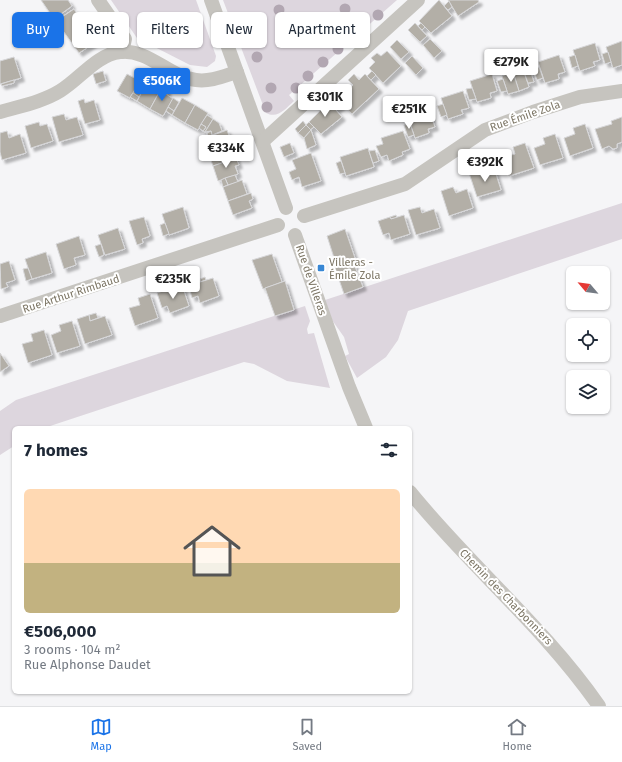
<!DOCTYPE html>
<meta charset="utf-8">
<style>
:root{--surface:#fff;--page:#f2f2f3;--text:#1f2937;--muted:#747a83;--line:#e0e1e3;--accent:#1a73e8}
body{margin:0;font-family:"Fira Sans",sans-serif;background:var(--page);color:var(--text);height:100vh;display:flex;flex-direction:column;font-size:15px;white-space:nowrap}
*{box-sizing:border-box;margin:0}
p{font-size:13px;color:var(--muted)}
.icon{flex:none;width:22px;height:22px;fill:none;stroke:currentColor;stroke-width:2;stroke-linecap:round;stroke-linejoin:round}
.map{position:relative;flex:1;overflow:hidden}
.drawer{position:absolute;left:12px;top:426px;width:400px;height:268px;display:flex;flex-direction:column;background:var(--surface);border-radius:6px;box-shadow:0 1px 3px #0004}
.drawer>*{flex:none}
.hud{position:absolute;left:12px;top:12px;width:400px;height:36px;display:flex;gap:8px}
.needle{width:26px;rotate:299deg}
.controls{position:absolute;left:566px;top:266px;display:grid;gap:8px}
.controls a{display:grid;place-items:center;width:44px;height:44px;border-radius:6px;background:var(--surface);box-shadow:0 1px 3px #0004;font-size:20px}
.price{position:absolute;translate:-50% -34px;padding:0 9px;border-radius:4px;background:#fff;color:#222;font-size:13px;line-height:26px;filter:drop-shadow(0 1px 2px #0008)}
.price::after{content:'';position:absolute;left:50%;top:24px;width:12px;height:9px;margin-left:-6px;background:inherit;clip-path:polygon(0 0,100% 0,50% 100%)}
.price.current{background:var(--accent);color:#fff}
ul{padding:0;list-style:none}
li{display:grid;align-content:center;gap:8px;height:212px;padding:0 12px}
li+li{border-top:1px solid var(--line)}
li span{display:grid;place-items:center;height:124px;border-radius:6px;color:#555}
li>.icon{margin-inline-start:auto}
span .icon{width:72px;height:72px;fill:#fffc;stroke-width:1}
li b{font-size:17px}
h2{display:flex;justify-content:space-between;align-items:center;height:48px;padding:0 12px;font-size:17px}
.pill{padding:0 14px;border-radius:6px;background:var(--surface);box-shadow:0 1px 3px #0004;font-size:14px;line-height:36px}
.pill.current{background:var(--accent);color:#fff}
.dock{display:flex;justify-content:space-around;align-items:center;height:56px;border-top:1px solid var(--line);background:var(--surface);font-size:11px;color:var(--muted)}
.dock a{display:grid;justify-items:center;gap:2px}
.dock .current{color:var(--accent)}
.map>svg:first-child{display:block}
.green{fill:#ddd6de}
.building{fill:#b3afa7;stroke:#d7d7d9;filter:url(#shadow)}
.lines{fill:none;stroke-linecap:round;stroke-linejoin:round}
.street{stroke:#c6c4bf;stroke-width:14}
.tree{fill:#b2a7b2}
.poi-dot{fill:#3887d4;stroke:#fff;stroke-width:1.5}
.labels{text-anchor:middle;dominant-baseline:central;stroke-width:4;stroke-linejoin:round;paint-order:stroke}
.street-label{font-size:11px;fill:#7d7665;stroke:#fff}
.poi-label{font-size:11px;fill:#7d7665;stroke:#fff;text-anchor:start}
</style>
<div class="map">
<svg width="622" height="706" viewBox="0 0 622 706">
<defs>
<filter id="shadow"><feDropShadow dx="3.5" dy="3.5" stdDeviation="1" flood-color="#0004"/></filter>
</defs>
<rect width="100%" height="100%" fill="#f5f5f7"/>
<!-- green -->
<g class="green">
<polygon points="111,0 196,0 216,56 215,61 207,67 190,65 137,38"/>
<path d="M223 0H397L289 95 294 101C285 109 278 119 266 113Z"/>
<polygon points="622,203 622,239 408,311 398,340 386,357 357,378 345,356 349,354 344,337 332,320 325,300"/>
<polygon points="305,306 310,321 307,329 308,334 314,333 330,388 287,381 254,364 244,362 44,428 14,428 14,446 0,455 0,411 16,400"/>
</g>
<!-- building -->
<g class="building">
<polygon points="41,0 68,0 72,6 54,19"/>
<polygon points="439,0 452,16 431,33 419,21"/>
<polygon points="448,0 478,0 479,2 458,16"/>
<polygon points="449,1 452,7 448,10 444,6"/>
<polygon points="74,9 96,42 79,53 56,21"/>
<polygon points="415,23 427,36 420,42 408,30"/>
<polygon points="421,23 425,27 422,30 418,26"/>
<polygon points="430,39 442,51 434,58 423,45"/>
<polygon points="397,40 409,52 401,59 390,47"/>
<polygon points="622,41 622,65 613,68 606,47"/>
<polygon points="595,43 600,60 593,62 595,66 580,71 573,50"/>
<polygon points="387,51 401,66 383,83 369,68 375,62 371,58 377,53 381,56"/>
<polygon points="608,52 611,62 605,64 602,54"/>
<polygon points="559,55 565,72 558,74 559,79 545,83 538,62"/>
<polygon points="575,55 578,66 572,68 569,57"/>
<polygon points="412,56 423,68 416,75 405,63"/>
<polygon points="14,57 21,78 0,84 0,61"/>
<polygon points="539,67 543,78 537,80 533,69"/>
<polygon points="523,69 529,87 519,91 513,72"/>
<polygon points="530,70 534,82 528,83 524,72"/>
<polygon points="103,71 106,81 96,84 93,74"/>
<polygon points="372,71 376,75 371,80 367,76"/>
<polygon points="513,72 519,91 508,94 502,76"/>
<polygon points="127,74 140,81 130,98 117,91"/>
<polygon points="354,74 359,80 365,74 379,89 352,114 338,99 353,85 348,80"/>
<polygon points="492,74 497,91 490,93 491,98 477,102 470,81"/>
<polygon points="503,79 507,91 501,92 497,81"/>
<polygon points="14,80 14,83 2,86 1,84"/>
<polygon points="147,83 154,87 156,84 162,87 150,109 137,101"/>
<polygon points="138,84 144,88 139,97 133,93"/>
<polygon points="162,87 168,91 166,94 173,99 163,116 150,109"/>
<polygon points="472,88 476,99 469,100 466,89"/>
<polygon points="463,91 469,108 461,110 463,114 448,119 441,98"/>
<polygon points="133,93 139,97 137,101 130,97"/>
<polygon points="173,98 179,102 174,111 168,107"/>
<polygon points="182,98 195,105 185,123 172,115"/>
<polygon points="84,99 85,103 94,100 100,120 85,124 78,101"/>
<polygon points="339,101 343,105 336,110 333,106"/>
<polygon points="329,102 342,117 321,134 309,122"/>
<polygon points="443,104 447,115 441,117 437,106"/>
<polygon points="195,105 208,113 198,130 185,123"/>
<polygon points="168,107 174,111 172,115 166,111"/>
<polygon points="429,110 435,127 428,129 429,133 415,138 408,117"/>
<polygon points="64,114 66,120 77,117 83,135 59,142 52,117"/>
<polygon points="207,115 213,119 205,132 203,131 206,127 201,124"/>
<polygon points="622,117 622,142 617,144 617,148 613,149 609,146 602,149 595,129 612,124 611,121"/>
<polygon points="213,119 219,123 222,131 212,135 211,131 205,132"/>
<polygon points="303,121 306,125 298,133 295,129"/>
<polygon points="39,122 40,126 47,124 53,141 31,148 25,126"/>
<polygon points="309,122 314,127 310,130 306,125"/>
<polygon points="201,124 206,127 203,131 199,128"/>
<polygon points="410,124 414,135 408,137 404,125"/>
<polygon points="585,124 593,148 570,156 564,138 575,134 573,128"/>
<polygon points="306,125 311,130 304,138 298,133"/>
<polygon points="227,130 232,144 213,151 208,137"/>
<polygon points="311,130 316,145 307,149 304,138"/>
<polygon points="7,131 9,138 20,134 26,153 2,160 0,152 0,133"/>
<polygon points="211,131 212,135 208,137 207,133"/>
<polygon points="403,131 410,149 402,152 403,155 389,161 387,155 381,157 376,146 383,144 381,138"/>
<polygon points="555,134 563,158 540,165 534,148 545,144 543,138"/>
<polygon points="290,143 294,153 284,157 280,147"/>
<polygon points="525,143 534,168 509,176 504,157 515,154 513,147"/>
<polygon points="228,146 230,153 234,152 236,158 213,166 208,152"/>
<polygon points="368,148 374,167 346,176 340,157"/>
<polygon points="375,150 379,161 373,163 369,151"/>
<polygon points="311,153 321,181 302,187 299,177 292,180 289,172 296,169 292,160"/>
<polygon points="236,158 239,165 235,166 238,174 218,181 213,166"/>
<polygon points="341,161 345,173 340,174 336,163"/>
<polygon points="481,169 483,175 495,171 501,190 477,197 469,173"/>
<polygon points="235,175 238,182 228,185 225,178"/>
<polygon points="225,178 228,185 223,187 221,180"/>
<polygon points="242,180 247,194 228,201 223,187"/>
<polygon points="453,187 456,193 467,189 473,208 449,216 441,191"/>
<polygon points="251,193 253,199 249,201 252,208 233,215 228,201"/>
<polygon points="183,207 189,228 169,235 162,214"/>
<polygon points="420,207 422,213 434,209 440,228 416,235 408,210"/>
<polygon points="396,215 397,218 391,219 390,217"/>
<polygon points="404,215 410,234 391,240 389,233 383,235 378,221 390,217 391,219"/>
<polygon points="144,217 150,236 142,239 143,243 137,245 129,221"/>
<polygon points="165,223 169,234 163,236 160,225"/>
<polygon points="118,228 125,249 105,255 98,235"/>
<polygon points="345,229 355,258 336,264 327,236"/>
<polygon points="79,236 85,255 74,258 76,265 64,269 56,244"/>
<polygon points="101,244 104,255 99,257 95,246"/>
<polygon points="46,252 52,273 32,279 25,259"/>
<polygon points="272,254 282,282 263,289 252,260"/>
<polygon points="352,259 363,287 344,294 334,265"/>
<polygon points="9,261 15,280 6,283 8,287 1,289 0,264"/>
<polygon points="28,268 32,279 26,281 23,269"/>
<polygon points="205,277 206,280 200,282 200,279"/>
<polygon points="213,278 219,296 200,303 198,296 192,298 188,283 200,279 200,282"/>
<polygon points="285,281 294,310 275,316 265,288"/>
<polygon points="175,287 176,290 170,292 169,289"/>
<polygon points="183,288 189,306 170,313 167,306 162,308 157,293 169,289 170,292"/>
<polygon points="150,294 158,318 135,326 129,308 140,305 138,298"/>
<polygon points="96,313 98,318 90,321 89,315"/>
<polygon points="89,315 90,321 105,316 112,335 85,344 77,319"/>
<polygon points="72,321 80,346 57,353 51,335 61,331 59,325"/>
<polygon points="44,330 52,355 28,363 22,344 33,341 31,334"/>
<polygon points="0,353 9,366 0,372"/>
</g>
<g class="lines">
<!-- street -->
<g class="street">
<polyline points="98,0 125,39 122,52"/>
<polyline points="211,0 286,208"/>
<path d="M0 112C20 106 42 102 60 91 80 79 96 55 120 52 149 49 169 77 196 80 210 82 224 76 237 72"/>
<polyline points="263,141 418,0"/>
<polyline points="304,216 405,184 485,130 533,112 580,97 622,91"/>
<polyline points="295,235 349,387 366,428"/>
<polyline points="0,316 278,225"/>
<path d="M410 492C470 566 544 627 599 706"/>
</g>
</g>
<!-- trees -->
<g class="tree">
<circle cx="345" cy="9" r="5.5"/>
<circle cx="279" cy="10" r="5.5"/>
<circle cx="378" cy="15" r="5.5"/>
<circle cx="254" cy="27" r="5.5"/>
<circle cx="364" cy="29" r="5.5"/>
<circle cx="313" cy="30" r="5.5"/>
<circle cx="338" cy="49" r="5.5"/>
<circle cx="257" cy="57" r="5.5"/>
<circle cx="323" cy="62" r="5.5"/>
<circle cx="308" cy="76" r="5.5"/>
<circle cx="271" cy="88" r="5.5"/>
<circle cx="296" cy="88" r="5.5"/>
<circle cx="267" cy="107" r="5.5"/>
</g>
<!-- markers -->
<rect class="poi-dot" x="317" y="264" width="8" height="8" rx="2"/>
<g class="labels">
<!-- street labels -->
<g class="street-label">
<text transform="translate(525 116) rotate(-19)">Rue Émile Zola</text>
<text transform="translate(311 280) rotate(71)">Rue de Villeras</text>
<text transform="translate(71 294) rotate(-18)">Rue Arthur Rimbaud</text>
<text transform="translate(506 597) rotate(46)">Chemin des Charbonniers</text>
</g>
<!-- poi labels -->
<g class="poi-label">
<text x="329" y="262">Villeras -<tspan x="329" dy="13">Émile Zola</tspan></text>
</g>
</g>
</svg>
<div class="controls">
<a><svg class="needle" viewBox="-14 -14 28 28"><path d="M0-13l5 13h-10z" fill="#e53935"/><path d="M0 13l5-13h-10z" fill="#747a83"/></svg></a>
<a><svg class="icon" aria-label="locate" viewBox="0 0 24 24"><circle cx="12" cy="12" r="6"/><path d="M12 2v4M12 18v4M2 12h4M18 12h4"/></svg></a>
<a><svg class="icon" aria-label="layers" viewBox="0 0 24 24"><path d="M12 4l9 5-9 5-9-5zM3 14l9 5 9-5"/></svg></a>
</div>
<b class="price" style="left:511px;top:83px">€279K</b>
<b class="price current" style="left:162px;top:102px">€506K</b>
<b class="price" style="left:325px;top:118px">€301K</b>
<b class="price" style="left:409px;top:130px">€251K</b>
<b class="price" style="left:226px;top:169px">€334K</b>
<b class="price" style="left:485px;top:183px">€392K</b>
<b class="price" style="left:173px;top:300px">€235K</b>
<div class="hud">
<a class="pill current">Buy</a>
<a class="pill">Rent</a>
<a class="pill">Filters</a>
<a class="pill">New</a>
<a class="pill">Apartment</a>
</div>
<section class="drawer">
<h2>7 homes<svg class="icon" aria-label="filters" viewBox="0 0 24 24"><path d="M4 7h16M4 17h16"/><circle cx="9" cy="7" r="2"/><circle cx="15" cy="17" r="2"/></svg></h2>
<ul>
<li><span style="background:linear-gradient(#ffd9b3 60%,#c2b280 0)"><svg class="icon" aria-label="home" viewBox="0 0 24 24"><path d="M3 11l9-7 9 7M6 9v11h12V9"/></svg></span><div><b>€506,000</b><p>3 rooms · 104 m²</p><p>Rue Alphonse Daudet</p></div></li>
</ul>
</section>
</div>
<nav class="dock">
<a class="current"><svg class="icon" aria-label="map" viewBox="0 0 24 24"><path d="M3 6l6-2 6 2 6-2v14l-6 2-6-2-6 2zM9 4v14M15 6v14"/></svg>Map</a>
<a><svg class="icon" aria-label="saved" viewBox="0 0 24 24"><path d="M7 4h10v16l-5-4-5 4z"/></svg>Saved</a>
<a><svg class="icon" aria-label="home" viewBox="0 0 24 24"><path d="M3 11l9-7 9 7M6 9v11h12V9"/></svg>Home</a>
</nav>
